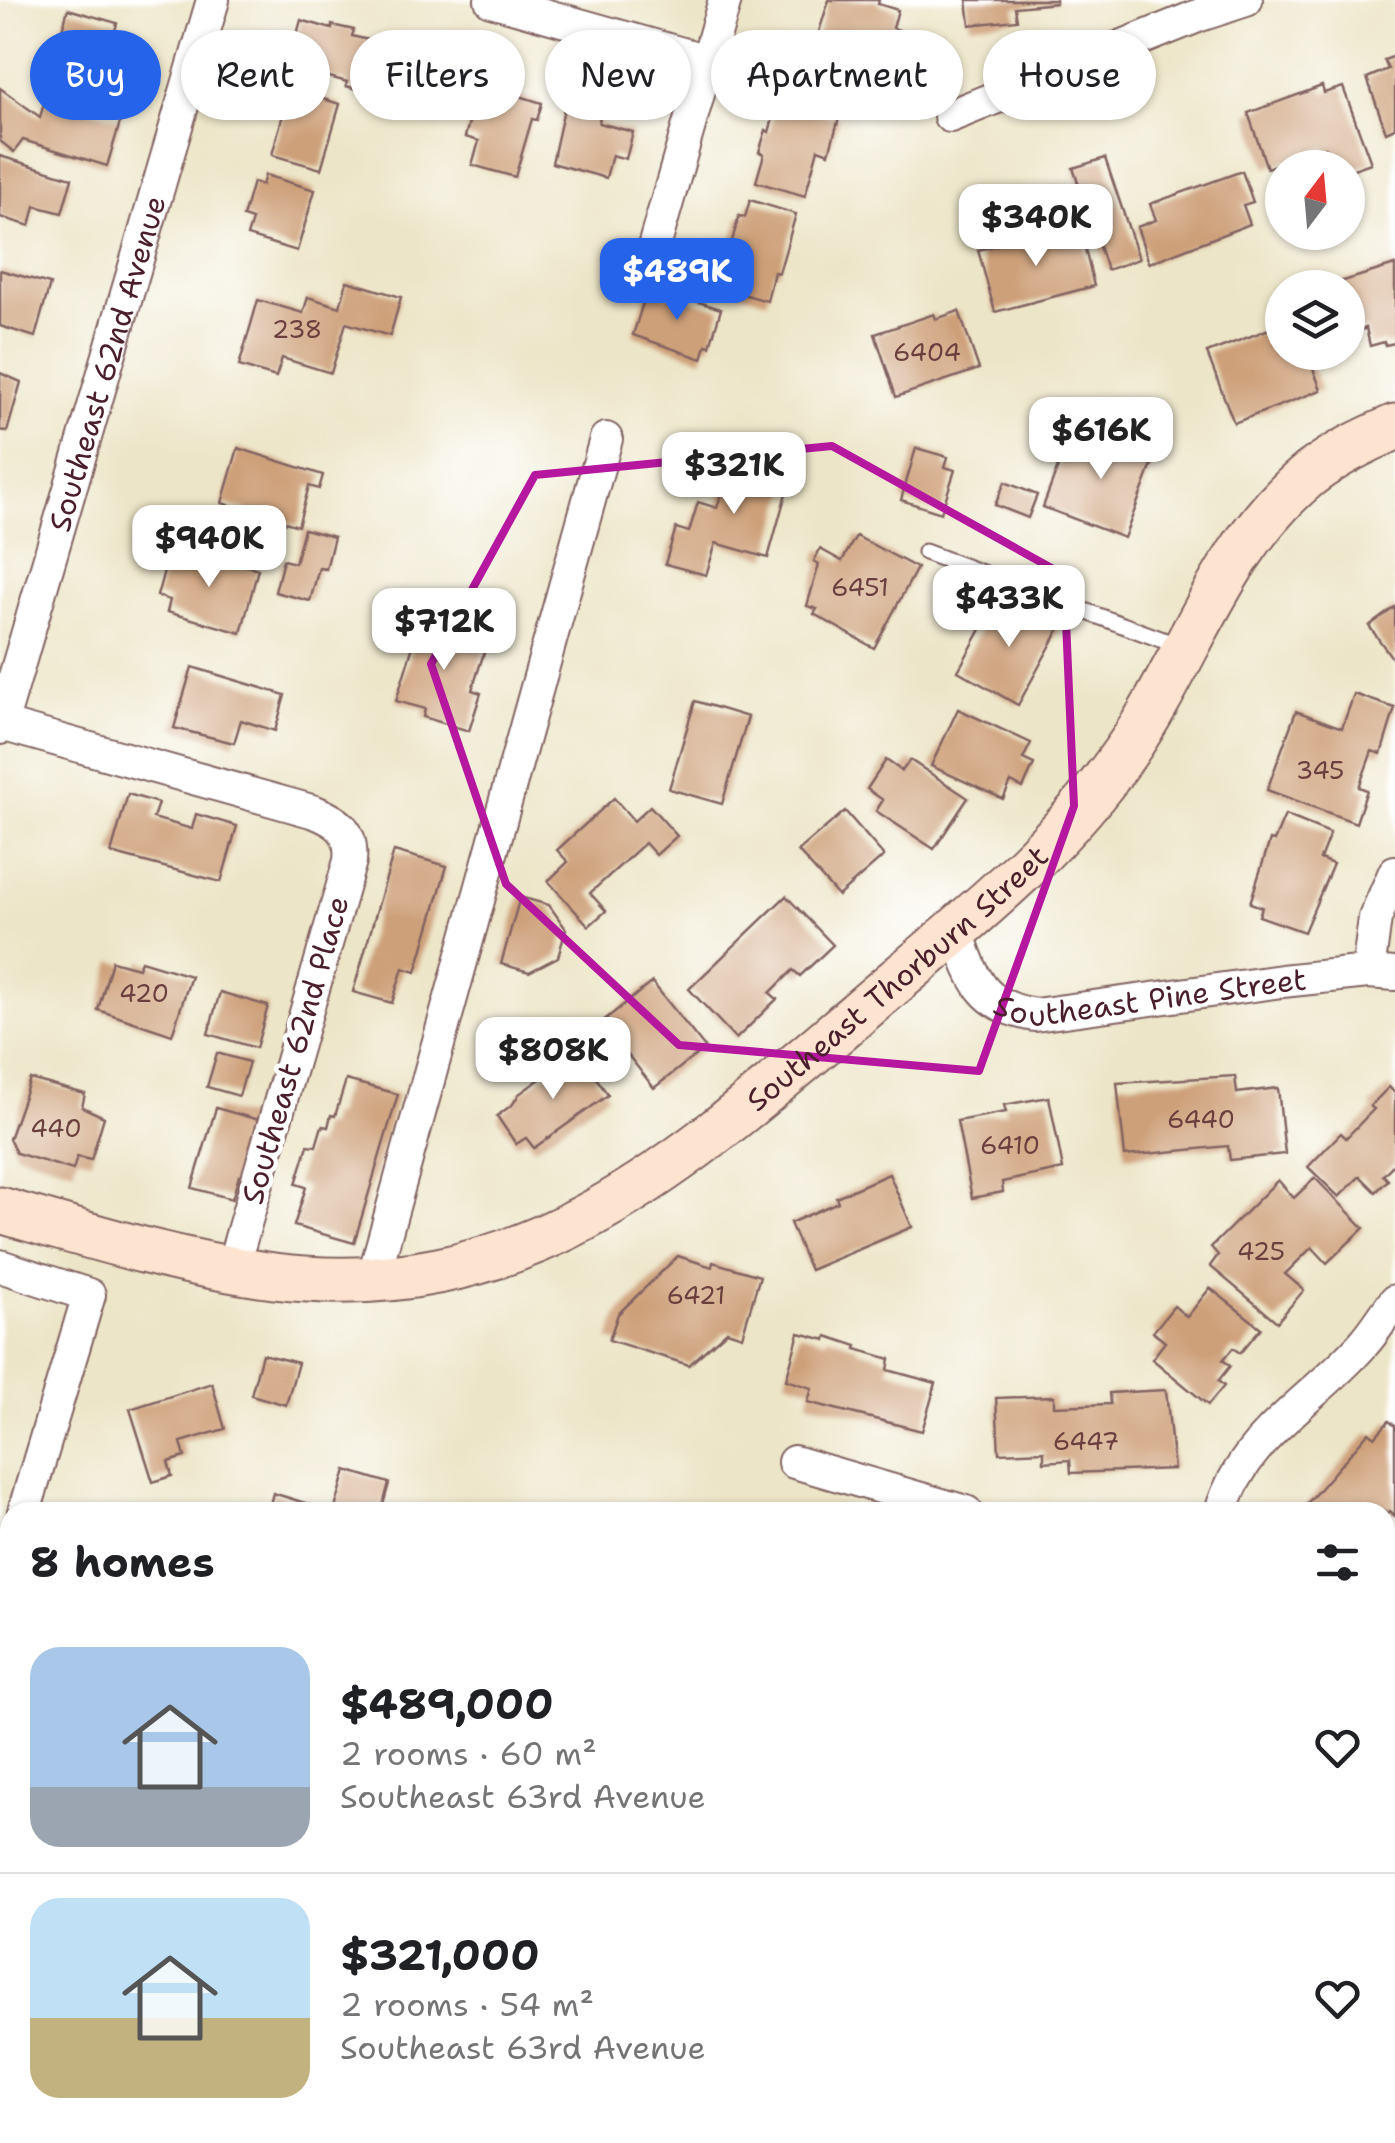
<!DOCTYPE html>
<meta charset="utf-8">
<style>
:root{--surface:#fff;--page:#f6f6f6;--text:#202124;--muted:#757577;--line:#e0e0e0;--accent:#2563eb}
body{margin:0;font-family:"Shantell Sans",sans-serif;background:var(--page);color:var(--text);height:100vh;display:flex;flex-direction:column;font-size:38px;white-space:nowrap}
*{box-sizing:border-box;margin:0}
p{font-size:32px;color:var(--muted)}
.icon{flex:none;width:55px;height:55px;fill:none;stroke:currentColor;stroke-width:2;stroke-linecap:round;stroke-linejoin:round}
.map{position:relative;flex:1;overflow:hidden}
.details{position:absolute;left:0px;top:1502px;width:1395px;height:642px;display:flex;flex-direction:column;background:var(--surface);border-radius:30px 30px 0 0;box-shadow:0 2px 8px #0004}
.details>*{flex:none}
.guide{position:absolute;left:30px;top:30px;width:1335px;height:90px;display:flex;gap:20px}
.needle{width:65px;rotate:16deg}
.fabs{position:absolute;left:1265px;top:150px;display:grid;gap:20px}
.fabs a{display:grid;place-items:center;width:100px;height:100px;border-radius:50%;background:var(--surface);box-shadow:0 2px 8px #0004;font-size:50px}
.price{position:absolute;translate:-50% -85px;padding:0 22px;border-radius:20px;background:#fff;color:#222;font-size:32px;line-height:65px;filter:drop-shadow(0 2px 5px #0008)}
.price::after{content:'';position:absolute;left:50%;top:60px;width:30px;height:22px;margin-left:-15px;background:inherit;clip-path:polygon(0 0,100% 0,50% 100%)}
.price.current{background:var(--accent);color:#fff}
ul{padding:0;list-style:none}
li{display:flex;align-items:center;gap:30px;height:250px;padding:0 30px}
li+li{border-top:2px solid var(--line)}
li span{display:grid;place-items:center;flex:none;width:280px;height:200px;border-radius:30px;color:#555}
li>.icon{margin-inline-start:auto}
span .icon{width:120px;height:120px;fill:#fffc;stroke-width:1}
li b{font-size:42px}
h2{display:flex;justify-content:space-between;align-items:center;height:120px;padding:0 30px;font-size:42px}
.tag{padding:0 35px;border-radius:45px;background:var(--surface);box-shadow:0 2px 8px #0004;font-size:35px;line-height:90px}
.tag.current{background:var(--accent);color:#fff}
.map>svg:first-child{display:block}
.building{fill:#cea079}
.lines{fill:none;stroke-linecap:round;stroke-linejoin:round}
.lane-casing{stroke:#836462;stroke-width:19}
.street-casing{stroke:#836462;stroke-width:36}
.secondary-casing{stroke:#836462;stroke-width:49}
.lane{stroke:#fff;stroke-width:15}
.street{stroke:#fff;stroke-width:32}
.secondary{stroke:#fde4d1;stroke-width:45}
.marked{fill:none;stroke:#b5179e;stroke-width:8;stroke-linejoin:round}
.labels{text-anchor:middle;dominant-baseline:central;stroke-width:9;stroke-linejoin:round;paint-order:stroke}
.number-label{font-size:25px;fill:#6b3f3e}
.street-label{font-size:30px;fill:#4a1f2b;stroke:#fff}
</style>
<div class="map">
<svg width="1395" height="2143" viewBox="0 0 1395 2143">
<rect width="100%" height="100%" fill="#fff"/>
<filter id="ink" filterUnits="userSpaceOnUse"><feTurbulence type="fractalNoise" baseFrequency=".01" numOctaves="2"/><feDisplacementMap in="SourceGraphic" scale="20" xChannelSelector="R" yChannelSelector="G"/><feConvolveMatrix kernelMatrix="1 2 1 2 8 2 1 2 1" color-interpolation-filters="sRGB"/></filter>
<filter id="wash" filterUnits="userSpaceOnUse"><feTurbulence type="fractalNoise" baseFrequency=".0048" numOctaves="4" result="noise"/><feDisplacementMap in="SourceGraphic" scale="40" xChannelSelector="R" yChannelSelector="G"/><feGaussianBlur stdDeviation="2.25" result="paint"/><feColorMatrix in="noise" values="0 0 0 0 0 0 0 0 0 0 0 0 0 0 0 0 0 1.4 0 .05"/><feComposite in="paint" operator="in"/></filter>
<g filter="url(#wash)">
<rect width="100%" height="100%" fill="#ede5c7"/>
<g id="blocks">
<!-- building -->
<g class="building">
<polygon points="829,0 879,0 878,4 898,10 893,28 902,31 898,46 889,43 885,58 817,38"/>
<polygon points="967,0 1056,0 1056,3 1015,7 1017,20 970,25"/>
<polygon points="68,9 117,23 113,39 124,41 115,75 103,71 101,78 52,64"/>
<polygon points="301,20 332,29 332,25 354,30 352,36 381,43 369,89 364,91 346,86 347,82 318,74 321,64 291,56"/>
<polygon points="1395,56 1395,128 1386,132 1367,78 1388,69 1384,60"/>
<polygon points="876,62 899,68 885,113 849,102 858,71 872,75"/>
<polygon points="1322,86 1324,93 1343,87 1371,163 1348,171 1348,168 1333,168 1325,147 1267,168 1248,113"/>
<polygon points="0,88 40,117 46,97 121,119 107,166 23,140 14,152 0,141"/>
<polygon points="290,89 340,104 321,169 272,155"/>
<polygon points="478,89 495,93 504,91 542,103 537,120 532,119 515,177 472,165 479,141 465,137"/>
<polygon points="778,101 839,118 829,153 818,149 805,196 756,182 764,154 759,152 766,130 769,132"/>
<polygon points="565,104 600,114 599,123 633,132 626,159 612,155 606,178 552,163"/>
<polygon points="0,156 72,178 62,213 35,206 30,226 0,217"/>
<polygon points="1105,158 1139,259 1107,270 1073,168"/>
<polygon points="1242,171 1253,202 1243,205 1250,224 1149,263 1137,227 1156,220 1150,204"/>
<polygon points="265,175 315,190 297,251 247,236 252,220 243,217 253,182 262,185"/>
<polygon points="750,200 796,214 779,273 774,272 767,301 732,291 739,266 726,263 739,216 745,217"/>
<polygon points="1080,228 1094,286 995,312 978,250 1043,233 1044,238"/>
<polygon points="1395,265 1395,343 1385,345 1384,342 1370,346 1366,328 1348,335 1348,288 1324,287"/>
<polygon points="0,270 50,284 35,337 0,326"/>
<polygon points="347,281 401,297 390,336 346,323 331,373 282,358 276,377 239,366 258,300 303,313 308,297 340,307"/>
<polygon points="647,290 669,296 670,293 721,309 710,346 706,345 702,359 633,335"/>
<polygon points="959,311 979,369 896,397 875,334 934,314 936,319"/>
<polygon points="1282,324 1282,352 1307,352 1321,390 1234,423 1207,353"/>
<polygon points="0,373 21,382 7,432 0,430"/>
<polygon points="1070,434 1112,450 1118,434 1158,449 1124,538 1043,507"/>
<polygon points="238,448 323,475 319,489 309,486 298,526 222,503"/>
<polygon points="916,448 948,457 945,467 955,470 941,513 901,500"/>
<polygon points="733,455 792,472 768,558 716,543 706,575 665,564 676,528 689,532 698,502 717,508"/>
<polygon points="1005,482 1037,495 1028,518 995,505"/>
<polygon points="304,529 334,537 326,569 319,568 310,601 275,592 283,560 295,563"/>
<polygon points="856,536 917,568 874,648 814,614 817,609 807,606 819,564 814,561 820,549 842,561"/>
<polygon points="184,548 258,569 241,633 167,612 170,600 157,596 167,560 180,564"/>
<polygon points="1000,595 1060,628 1018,705 958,671"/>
<polygon points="1395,607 1395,662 1369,626"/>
<polygon points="422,617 489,637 472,690 481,693 469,731 423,717 425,709 396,701"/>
<polygon points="192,667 285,695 275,731 241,720 234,743 174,728"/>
<polygon points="1354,694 1395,708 1381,754 1372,751 1359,787 1367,790 1356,823 1267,790 1296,711 1342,728"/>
<polygon points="695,701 748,717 722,804 669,789"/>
<polygon points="958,709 1031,743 1023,759 1034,764 1023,788 1011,782 1003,799 931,766"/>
<polygon points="886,760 902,771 910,760 968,798 934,849 876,811 883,800 867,789"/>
<polygon points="128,794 158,803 153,818 192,829 196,814 237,826 221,882 111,853"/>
<polygon points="614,798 634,821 650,806 677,836 656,855 645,843 590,893 606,911 589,926 548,881 568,862 557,850"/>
<polygon points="845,811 884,856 838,896 798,851"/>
<polygon points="1285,815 1330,833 1320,859 1333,864 1304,932 1259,916 1262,907 1250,903 1270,840 1274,841"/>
<polygon points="394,851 447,866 416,972 403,968 392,1003 353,992"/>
<polygon points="786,896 833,945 800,976 793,970 770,993 777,999 736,1039 689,989"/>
<polygon points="520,897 549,905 566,929 558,957 529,972 501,964"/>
<polygon points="112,961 138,968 141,961 191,976 172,1035 98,1010"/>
<polygon points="652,982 705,1048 654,1088 602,1022"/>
<polygon points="220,992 268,1006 256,1048 208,1034"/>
<polygon points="578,1052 608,1095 534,1148 526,1138 516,1144 497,1116 513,1104 519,1094"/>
<polygon points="217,1053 249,1062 239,1096 207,1087"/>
<polygon points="1235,1076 1237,1093 1278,1088 1285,1154 1230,1160 1228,1146 1125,1156 1117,1083"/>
<polygon points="30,1079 85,1094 82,1107 104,1117 91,1160 77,1157 73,1170 16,1153 9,1139"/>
<polygon points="346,1080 398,1094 354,1243 294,1226 306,1187 296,1184 308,1145 316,1146 322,1126 328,1127 331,1115 335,1116"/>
<polygon points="1389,1087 1395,1093 1395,1163 1383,1175 1388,1180 1376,1192 1360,1176 1339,1197 1308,1167 1341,1133 1346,1138 1374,1109 1370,1106"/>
<polygon points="1049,1097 1063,1169 1002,1182 1003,1192 972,1198 957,1121 1006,1112 1004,1105"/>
<polygon points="216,1108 259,1120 242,1178 239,1176 232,1199 192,1188"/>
<polygon points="889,1174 912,1227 810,1270 790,1223 838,1202 836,1197"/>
<polygon points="1315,1178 1364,1228 1327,1263 1312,1247 1285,1274 1304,1290 1277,1322 1210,1266 1218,1255 1211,1247 1278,1180 1294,1198"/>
<polygon points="678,1256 712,1267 713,1262 760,1276 742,1336 727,1331 689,1365 609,1340 618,1314"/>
<polygon points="1210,1288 1261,1328 1240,1353 1233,1348 1223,1360 1230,1366 1218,1381 1224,1386 1208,1405 1152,1359 1165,1342 1153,1332 1174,1306 1187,1317"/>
<polygon points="799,1333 826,1340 827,1336 857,1346 856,1349 890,1359 888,1370 936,1383 922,1431 808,1402 812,1388 786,1380"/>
<polygon points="262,1354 298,1363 286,1405 251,1395"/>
<polygon points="212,1383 225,1429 181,1442 185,1457 168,1462 172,1476 153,1482 130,1409"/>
<polygon points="1166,1390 1174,1469 1071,1473 1070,1460 1044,1462 1044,1451 999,1453 996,1398 1054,1396 1054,1406 1110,1404 1109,1393"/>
<polygon points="1389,1421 1395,1426 1395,1516 1389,1511 1385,1516 1385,1512 1310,1512 1304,1507 1369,1432 1375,1437"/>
<polygon points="346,1470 389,1483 381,1512 334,1512"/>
<polygon points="273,1493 334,1512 268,1512"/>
<polygon points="0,1993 10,1996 10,2088 0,2085"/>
<polygon points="135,2135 158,2142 158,2143 133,2143"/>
<polygon points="412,2135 475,2135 473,2143 409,2143"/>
<polygon points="565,2135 674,2135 671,2143 563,2143"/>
<polygon points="1036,2135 1052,2135 1076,2143 1033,2143"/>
</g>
</g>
</g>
<g filter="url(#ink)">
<use href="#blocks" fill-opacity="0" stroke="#836462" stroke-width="2.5"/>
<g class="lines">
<defs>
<polyline id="lane" points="925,552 1182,647"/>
<g id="street">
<polyline points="491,0 707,61"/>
<polyline points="950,116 1200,15 1246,0"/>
<polyline points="654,247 725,0"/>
<path d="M1 724 315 812C340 822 353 832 350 861L232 1269"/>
<path id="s1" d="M0 728 213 0"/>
<path id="s2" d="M956 929C973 977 979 1006 1035 1015L1282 981 1368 972 1395 974"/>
<polyline points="1368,972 1375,918 1395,872"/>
<polyline points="0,1266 89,1295 24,1512"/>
<polyline points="373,1279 606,439"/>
<polyline points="794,1462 966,1512"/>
<path d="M1221 1512C1244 1435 1313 1401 1363 1344 1375 1331 1384 1315 1395 1301"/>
<polyline points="0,1592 10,1558"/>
<polyline points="1385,1636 1395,1639"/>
<polyline points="0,1777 10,1785"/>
<polyline points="0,1920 10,1929"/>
<polyline points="259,2135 267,2143"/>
<polyline points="812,2135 816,2143"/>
<polyline points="935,2135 939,2143"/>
</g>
<g id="secondary">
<path id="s3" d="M0 1210C90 1236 181 1264 274 1276 524 1307 680 1165 856 1015 952 932 1054 856 1126 751 1189 660 1222 545 1310 474 1336 454 1366 440 1395 427"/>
</g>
</defs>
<!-- lane casing -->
<use href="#lane" class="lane-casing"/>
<!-- street casing -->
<use href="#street" class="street-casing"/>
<!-- secondary casing -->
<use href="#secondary" class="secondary-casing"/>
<!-- lane -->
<use href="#lane" class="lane"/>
<!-- street -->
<use href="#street" class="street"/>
<!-- secondary -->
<use href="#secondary" class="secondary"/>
</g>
</g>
<!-- marked area -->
<path class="marked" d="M832 446 1064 575 1074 806 979 1071 679 1045 506 884 431 664 535 475Z"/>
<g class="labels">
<!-- number labels -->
<g class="number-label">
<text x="297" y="329">238</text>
<text x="927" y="352">6404</text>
<text x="860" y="587">6451</text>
<text x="1320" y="770">345</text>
<text x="144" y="993">420</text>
<text x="1201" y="1119">6440</text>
<text x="56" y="1128">440</text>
<text x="1010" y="1145">6410</text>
<text x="1261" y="1251">425</text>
<text x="696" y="1295">6421</text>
<text x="1086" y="1441">6447</text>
</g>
<!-- street labels -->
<g class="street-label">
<text stroke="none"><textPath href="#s1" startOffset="380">Southeast 62nd Avenue</textPath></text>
<text stroke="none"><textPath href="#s3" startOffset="998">Southeast Thorburn Street</textPath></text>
<text stroke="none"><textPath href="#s2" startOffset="242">Southeast Pine Street</textPath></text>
<text transform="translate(295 1050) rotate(-74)">Southeast 62nd Place</text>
</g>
</g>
</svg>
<div class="fabs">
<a><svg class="needle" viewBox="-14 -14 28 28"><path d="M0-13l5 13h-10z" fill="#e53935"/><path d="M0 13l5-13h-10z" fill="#757577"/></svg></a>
<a><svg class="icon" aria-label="layers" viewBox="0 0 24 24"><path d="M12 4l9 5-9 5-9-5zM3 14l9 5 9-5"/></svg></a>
</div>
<b class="price" style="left:1036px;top:269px">$340K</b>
<b class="price current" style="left:677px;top:323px">$489K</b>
<b class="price" style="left:1101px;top:482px">$616K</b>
<b class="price" style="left:734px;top:517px">$321K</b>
<b class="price" style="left:209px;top:590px">$940K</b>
<b class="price" style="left:1009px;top:650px">$433K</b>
<b class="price" style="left:444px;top:673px">$712K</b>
<b class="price" style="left:553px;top:1102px">$808K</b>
<div class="guide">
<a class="tag current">Buy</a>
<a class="tag">Rent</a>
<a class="tag">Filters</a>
<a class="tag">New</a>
<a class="tag">Apartment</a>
<a class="tag">House</a>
</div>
<section class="details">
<h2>8 homes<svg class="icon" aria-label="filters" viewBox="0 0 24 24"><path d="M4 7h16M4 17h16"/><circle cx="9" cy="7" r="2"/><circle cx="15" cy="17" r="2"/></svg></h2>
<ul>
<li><span style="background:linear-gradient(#a9c7e8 70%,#9aa5b1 0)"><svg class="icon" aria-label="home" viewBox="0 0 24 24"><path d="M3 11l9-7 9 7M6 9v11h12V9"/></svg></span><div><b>$489,000</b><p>2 rooms · 60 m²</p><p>Southeast 63rd Avenue</p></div><svg class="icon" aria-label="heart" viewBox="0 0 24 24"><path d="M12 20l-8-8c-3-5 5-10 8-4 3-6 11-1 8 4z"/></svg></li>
<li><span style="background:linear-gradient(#bfe0f5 60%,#c2b280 0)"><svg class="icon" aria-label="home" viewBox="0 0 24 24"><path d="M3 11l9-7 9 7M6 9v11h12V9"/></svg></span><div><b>$321,000</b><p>2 rooms · 54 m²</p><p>Southeast 63rd Avenue</p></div><svg class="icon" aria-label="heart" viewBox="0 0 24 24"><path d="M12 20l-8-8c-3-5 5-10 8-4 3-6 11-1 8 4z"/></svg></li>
</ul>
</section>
</div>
